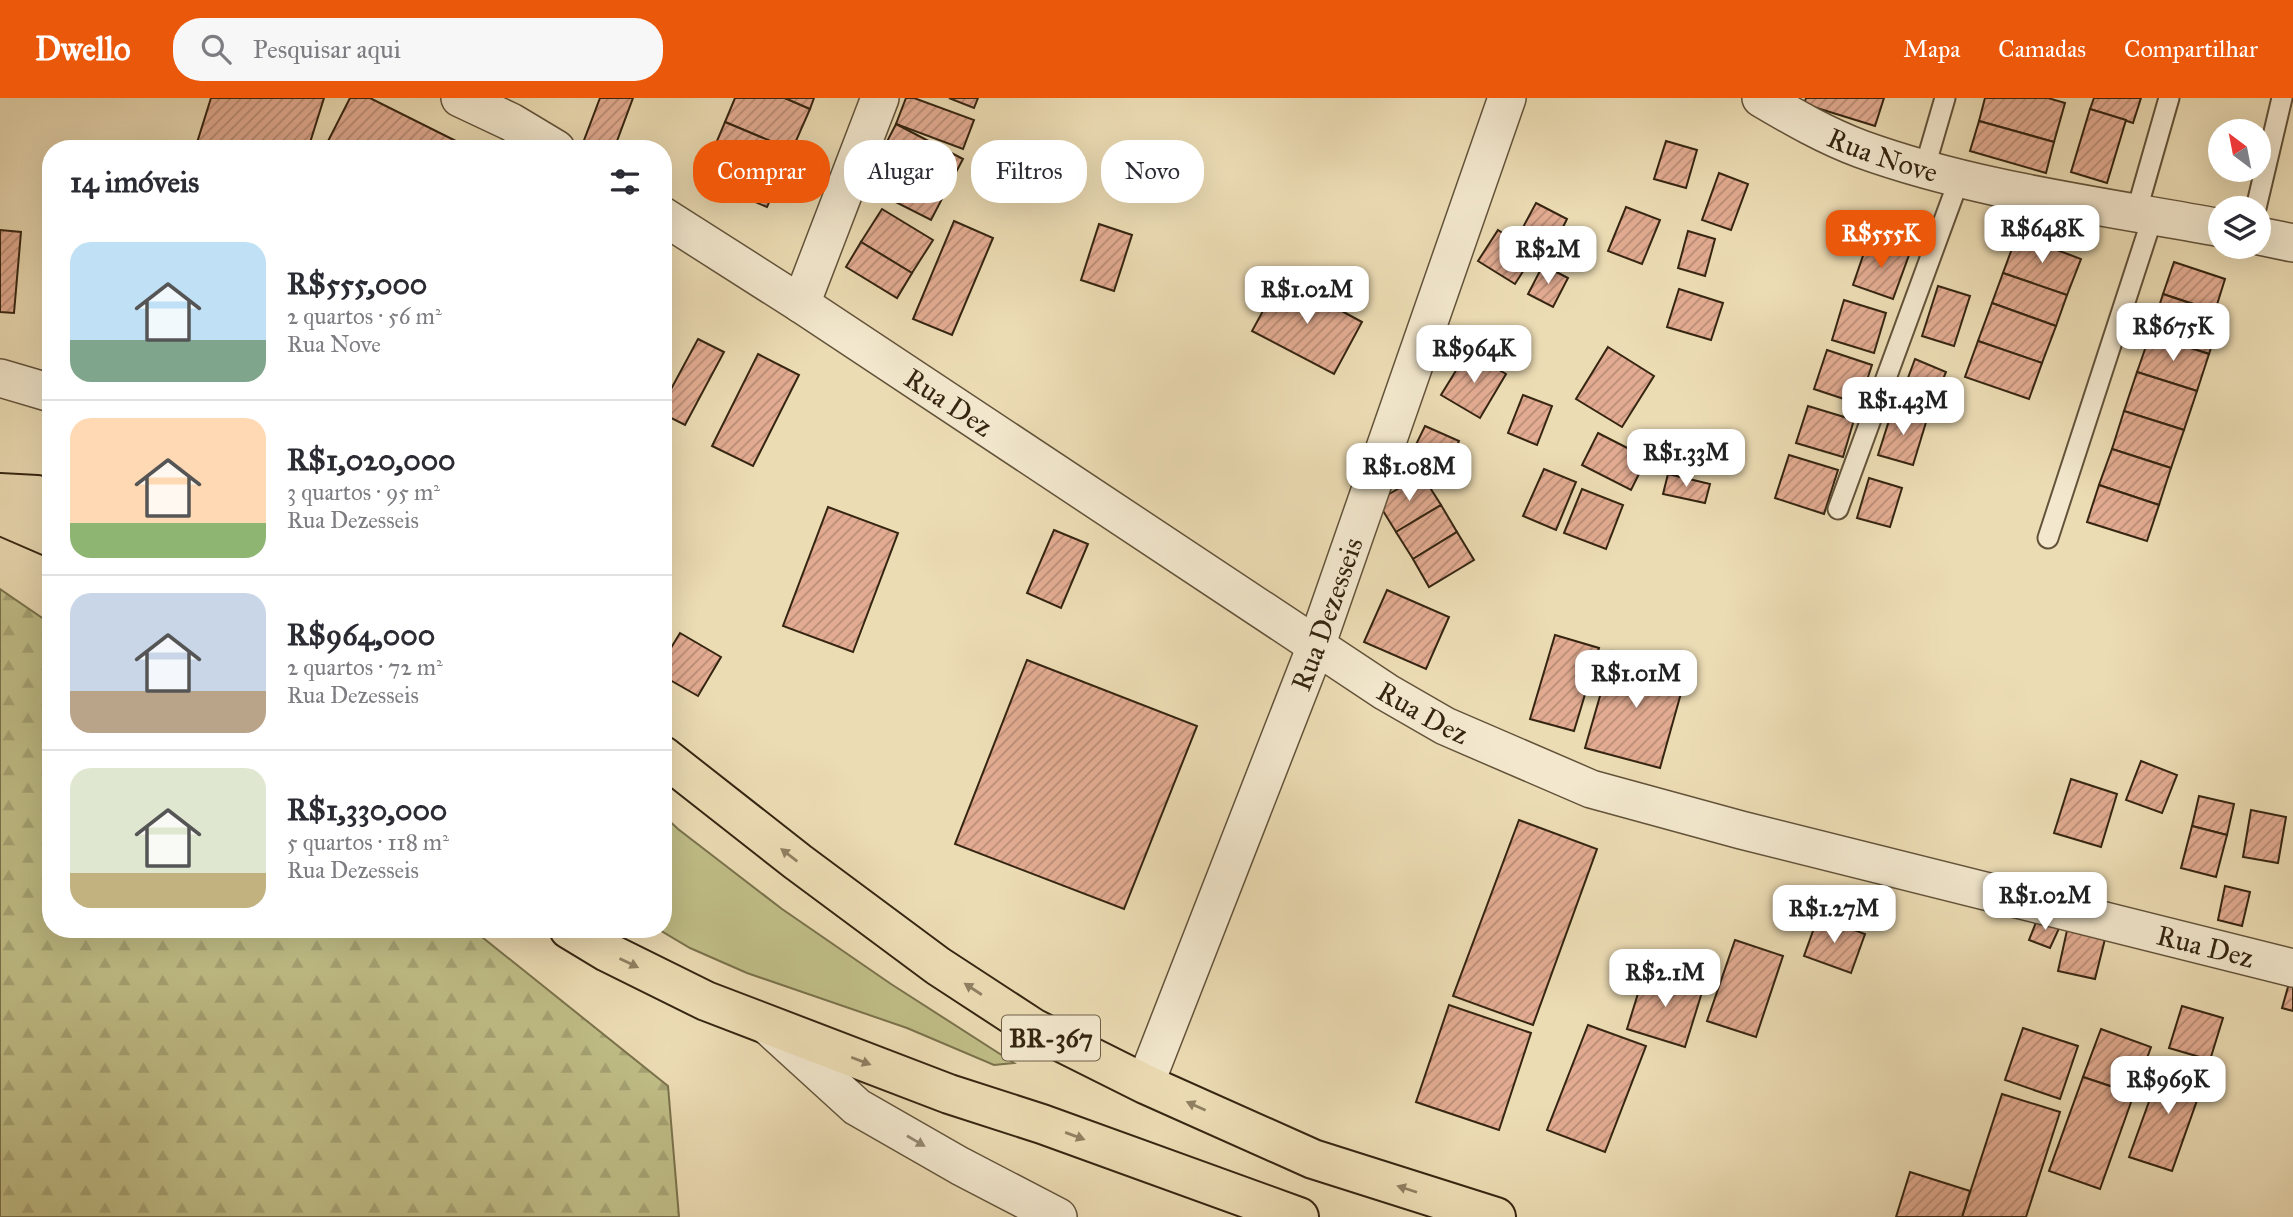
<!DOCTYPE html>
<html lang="pt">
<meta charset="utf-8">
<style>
:root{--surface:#fff;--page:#f7f7f7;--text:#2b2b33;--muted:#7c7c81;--line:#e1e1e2;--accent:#ea580c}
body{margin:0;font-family:"IM FELL Great Primer",serif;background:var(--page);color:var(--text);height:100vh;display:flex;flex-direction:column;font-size:26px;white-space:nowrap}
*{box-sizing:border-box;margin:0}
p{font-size:23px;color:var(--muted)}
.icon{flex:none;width:38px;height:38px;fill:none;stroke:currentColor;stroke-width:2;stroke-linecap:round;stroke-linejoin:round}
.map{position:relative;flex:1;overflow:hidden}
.drawer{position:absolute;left:42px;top:42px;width:630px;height:798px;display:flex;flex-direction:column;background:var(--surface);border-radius:28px;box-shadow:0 7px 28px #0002}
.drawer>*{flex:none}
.top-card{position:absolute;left:693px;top:42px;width:665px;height:63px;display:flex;gap:14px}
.needle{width:46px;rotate:328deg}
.controls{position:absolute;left:2208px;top:21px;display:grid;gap:14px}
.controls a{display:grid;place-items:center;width:63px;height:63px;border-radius:50%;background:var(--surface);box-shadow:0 7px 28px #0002;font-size:35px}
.price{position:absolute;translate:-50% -60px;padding:0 16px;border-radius:14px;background:#fff;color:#222;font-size:23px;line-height:46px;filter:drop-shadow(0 2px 4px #0008)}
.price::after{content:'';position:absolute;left:50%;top:42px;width:21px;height:16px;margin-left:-10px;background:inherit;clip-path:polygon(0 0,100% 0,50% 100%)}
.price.on{background:var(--accent);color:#fff}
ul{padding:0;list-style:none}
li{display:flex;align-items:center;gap:21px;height:175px;padding:0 28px}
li+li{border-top:2px solid var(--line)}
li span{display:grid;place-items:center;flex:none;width:196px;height:140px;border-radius:21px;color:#555}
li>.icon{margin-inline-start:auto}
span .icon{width:84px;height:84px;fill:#fffc;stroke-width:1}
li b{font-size:30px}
h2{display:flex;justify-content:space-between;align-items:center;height:84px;padding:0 28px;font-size:30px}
.tag{padding:0 24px;border-radius:28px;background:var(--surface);box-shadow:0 7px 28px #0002;font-size:24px;line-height:63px}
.tag.on{background:var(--accent);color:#fff}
header{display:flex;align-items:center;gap:42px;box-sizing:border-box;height:98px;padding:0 35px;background:var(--accent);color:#fff}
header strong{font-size:33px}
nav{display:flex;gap:38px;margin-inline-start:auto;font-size:24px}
.search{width:490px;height:63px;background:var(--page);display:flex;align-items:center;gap:18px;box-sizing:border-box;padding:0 24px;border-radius:28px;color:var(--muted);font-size:26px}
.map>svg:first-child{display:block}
.forest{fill:url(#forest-firs);stroke:#7a724c;stroke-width:2}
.green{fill:#c0be87;stroke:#7a724c;stroke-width:2}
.building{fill:url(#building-hatch);stroke:#352511;stroke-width:2}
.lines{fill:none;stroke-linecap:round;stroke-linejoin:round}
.service-casing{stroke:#63533a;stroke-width:23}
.minor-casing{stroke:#63533a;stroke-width:40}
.primary-casing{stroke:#352511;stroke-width:42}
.service{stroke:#f3e8ce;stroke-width:19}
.minor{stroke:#f3e8ce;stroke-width:37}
.primary{stroke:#ecdcb4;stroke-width:38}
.oneway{fill:#908062}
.oneway2{fill:#948670}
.labels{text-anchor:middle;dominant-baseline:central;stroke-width:7;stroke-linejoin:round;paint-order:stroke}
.shield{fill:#f3e8ce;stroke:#6e604a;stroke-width:2}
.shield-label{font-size:26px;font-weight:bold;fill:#352511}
.street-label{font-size:28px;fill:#352511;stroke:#f3e8ce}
</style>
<header>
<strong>Dwello</strong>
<div class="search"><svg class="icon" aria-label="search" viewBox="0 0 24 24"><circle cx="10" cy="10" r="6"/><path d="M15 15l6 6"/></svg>Pesquisar aqui</div>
<nav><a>Mapa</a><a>Camadas</a><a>Compartilhar</a></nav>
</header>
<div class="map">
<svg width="2293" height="1119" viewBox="0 0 2293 1119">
<defs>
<pattern id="forest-firs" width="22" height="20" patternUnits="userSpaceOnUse" patternTransform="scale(1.75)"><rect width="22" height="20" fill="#c0be87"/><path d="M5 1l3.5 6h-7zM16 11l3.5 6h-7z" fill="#a6a374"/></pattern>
<pattern id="building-hatch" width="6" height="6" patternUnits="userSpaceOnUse" patternTransform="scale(1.75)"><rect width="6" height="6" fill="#e3ac92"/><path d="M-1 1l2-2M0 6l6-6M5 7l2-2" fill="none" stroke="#b98c76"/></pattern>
</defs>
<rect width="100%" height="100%" fill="#ecdcb4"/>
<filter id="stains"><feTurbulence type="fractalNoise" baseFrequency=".00286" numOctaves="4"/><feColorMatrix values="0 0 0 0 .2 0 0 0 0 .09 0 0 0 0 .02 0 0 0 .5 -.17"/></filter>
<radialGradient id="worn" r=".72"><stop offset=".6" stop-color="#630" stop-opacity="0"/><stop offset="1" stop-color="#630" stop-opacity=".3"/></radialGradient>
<!-- forest -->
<polygon class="forest" points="0,491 51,526 51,831 472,831 668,988 679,1119 0,1119"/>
<!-- green -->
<polygon class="green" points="663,717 678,731 782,811 891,886 1014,965 994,967 907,930 747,875 690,850 658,831 663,831"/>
<!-- building -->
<g class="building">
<polygon points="211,0 324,0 308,51 195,51"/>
<polygon points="350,0 370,0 456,43 452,51 324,51"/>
<polygon points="600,0 633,0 614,51 600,51 583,45"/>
<polygon points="735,0 785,0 810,11 792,52 725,24"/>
<polygon points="785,0 814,0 810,11"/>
<polygon points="906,0 914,0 974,22 963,51 896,26"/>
<polygon points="949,0 978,0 974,10"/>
<polygon points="1806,0 1884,0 1875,28 1804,6"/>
<polygon points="1985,0 2048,0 2065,5 2054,44 1979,23"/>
<polygon points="2094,0 2141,0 2133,25 2090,11"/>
<polygon points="2090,11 2126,22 2107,85 2071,74"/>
<polygon points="1979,23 2054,44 2046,75 1970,53"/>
<polygon points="725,24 792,52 781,78 714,50"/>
<polygon points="896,26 963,61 944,97 877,63"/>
<polygon points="1666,43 1697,52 1686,90 1654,81"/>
<polygon points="714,50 781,78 767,109 701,81"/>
<polygon points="877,63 944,97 931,122 864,88"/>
<polygon points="1719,75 1748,86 1731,132 1702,122"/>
<polygon points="1536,105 1567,121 1552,152 1520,135"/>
<polygon points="1626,109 1660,122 1642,166 1608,153"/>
<polygon points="882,111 933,142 912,175 861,144"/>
<polygon points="954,123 993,140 952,237 913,221"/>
<polygon points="1099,126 1132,137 1114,193 1081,182"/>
<polygon points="0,132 21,134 14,215 0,214"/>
<polygon points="1498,132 1534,156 1515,186 1478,163"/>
<polygon points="1688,133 1715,141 1705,178 1678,170"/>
<polygon points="2017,137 2081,161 2067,197 2003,175"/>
<polygon points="1868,143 1909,157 1893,201 1853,187"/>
<polygon points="861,144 912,175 897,200 846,169"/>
<polygon points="2174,164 2225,181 2215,213 2163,196"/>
<polygon points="1543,167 1568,180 1553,209 1528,196"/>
<polygon points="2003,175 2067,197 2056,228 1992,205"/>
<polygon points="1281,180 1362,224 1334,276 1252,233"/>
<polygon points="1938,188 1970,198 1954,248 1922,238"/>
<polygon points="1679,191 1723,205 1711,242 1667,229"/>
<polygon points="2163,196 2222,216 2209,256 2150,237"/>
<polygon points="1844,202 1886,215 1874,255 1832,242"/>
<polygon points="1992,205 2056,228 2042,265 1978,243"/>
<polygon points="2150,237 2209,256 2197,293 2137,274"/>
<polygon points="698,241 724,254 685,327 663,316 663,306"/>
<polygon points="1978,243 2042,265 2029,301 1965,279"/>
<polygon points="1608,249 1654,278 1622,329 1576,301"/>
<polygon points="1827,252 1872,267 1859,306 1814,291"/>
<polygon points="1468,253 1506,276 1480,320 1441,297"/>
<polygon points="758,256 799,277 753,368 712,348"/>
<polygon points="1915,261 1946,274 1932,308 1902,296"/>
<polygon points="2137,274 2197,293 2184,332 2124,313"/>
<polygon points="1523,297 1552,308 1537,347 1508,335"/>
<polygon points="1808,308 1854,322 1843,359 1796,345"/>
<polygon points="1893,310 1927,321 1913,367 1878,357"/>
<polygon points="2124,313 2184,332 2171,370 2112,351"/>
<polygon points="1425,328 1459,343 1442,379 1408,363"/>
<polygon points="1598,335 1647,360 1631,392 1582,367"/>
<polygon points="2112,351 2171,370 2159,407 2099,387"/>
<polygon points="1789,357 1838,372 1824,416 1775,400"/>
<polygon points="1544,371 1576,384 1556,432 1523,418"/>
<polygon points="1668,376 1710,386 1705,405 1663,396"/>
<polygon points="1422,377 1441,407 1396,434 1377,403"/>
<polygon points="1869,380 1902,390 1890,429 1857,420"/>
<polygon points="2099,387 2159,407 2147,443 2087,424"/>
<polygon points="1582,391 1623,407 1606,451 1564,435"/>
<polygon points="1441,407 1457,434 1413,461 1396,434"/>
<polygon points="828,409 898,435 853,554 783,528"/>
<polygon points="1054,432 1088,446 1061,510 1027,495"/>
<polygon points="1457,434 1474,462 1429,489 1413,461"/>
<polygon points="1387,492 1449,519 1426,571 1364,544"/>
<polygon points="680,535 721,559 698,598 663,578 663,563"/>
<polygon points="1555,537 1599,550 1574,633 1530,621"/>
<polygon points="1613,553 1687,574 1660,670 1585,650"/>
<polygon points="1027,562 1197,628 1124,811 955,746"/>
<polygon points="2141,663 2177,677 2162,715 2126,702"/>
<polygon points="2071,681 2117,696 2101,749 2054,735"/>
<polygon points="2199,698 2234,706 2227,737 2192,728"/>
<polygon points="2251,712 2286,719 2278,765 2243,759"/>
<polygon points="1519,722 1597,751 1533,927 1453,898"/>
<polygon points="2192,728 2227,737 2216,779 2181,770"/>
<polygon points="2225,788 2250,794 2242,828 2218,822"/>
<polygon points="2039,817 2061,826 2050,850 2029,842"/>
<polygon points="1818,819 1865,836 1851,875 1804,858"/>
<polygon points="2068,828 2106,837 2095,881 2058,873"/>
<polygon points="1735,842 1783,858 1756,939 1707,923"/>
<polygon points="1645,873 1703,891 1685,949 1627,931"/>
<polygon points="2292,875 2293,875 2293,913 2282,910"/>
<polygon points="1449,907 1531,935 1499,1032 1416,1004"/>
<polygon points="2182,908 2223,920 2210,962 2169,950"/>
<polygon points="1588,927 1646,948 1605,1054 1547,1032"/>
<polygon points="2023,930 2078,948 2060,1001 2005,982"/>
<polygon points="2101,931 2151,949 2134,996 2083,979"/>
<polygon points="2164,962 2206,977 2172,1073 2129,1059"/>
<polygon points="2083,979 2134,996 2100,1091 2049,1073"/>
<polygon points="2002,996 2060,1014 2026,1119 1962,1119"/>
<polygon points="1910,1074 1970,1093 1962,1119 1896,1119"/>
</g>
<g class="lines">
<defs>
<g id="service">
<polyline points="1924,72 1945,0"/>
<polyline points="2256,110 2282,0"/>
<polyline points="2136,115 2169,0"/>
<polyline points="1838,411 1960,79"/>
<polyline points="2048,440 2153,118"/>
</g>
<g id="minor">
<polyline points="460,0 511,24 556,51"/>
<path id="s1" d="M1761 0C1793 19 1826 38 1861 51 1974 92 2102 108 2221 130"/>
<path id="s2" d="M663 118 801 206 1386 594 1445 628 1591 691 1741 732 2293 870"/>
<polyline points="2259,138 2293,145"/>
<polyline points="801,206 880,0"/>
<polyline points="0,280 51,295"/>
<polyline points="767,927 857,1009 960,1068 1058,1119"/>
<path id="s3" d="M1145 986 1316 548 1507 0"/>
</g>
<g id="primary">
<polyline points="0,395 37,397 51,401"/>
<polyline points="0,417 51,439"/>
<polyline points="663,658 798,764 938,868 1033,930 1145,986 1313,1061 1496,1119"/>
<polyline points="569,831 607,854 706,903 949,996 1042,1026 1299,1119"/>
</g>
</defs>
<!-- service casing -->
<use href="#service" class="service-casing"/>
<!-- minor casing -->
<use href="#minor" class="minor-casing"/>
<!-- primary casing -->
<use href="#primary" class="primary-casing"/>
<!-- service -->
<use href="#service" class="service"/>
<!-- minor -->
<use href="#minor" class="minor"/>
<!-- primary -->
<use href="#primary" class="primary"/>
</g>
<!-- one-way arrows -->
<defs><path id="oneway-solid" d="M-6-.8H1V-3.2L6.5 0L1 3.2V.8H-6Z" transform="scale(1.75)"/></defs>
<g class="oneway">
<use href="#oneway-solid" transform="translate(789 757) rotate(-142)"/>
<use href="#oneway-solid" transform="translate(629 865) rotate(26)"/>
<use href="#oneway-solid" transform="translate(973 891) rotate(-147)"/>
<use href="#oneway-solid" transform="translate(861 963) rotate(21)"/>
<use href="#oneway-solid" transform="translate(1196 1008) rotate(-156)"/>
<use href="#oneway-solid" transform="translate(1075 1038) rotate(20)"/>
<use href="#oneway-solid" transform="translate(1407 1091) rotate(-162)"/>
</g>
<use class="oneway2" href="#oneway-solid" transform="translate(916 1043) rotate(30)"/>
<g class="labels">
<!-- shield labels -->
<rect class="shield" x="1002" y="917.5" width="98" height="45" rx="5"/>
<g class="shield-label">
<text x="1051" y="940">BR-367</text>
</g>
<!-- street labels -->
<g class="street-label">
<text stroke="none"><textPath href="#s1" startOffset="135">Rua Nove</textPath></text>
<text stroke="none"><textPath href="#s2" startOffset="341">Rua Dez</textPath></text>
<text stroke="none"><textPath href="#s3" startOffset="504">Rua Dezesseis</textPath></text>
<text stroke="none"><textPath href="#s2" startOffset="908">Rua Dez</textPath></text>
<text stroke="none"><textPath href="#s2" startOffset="1727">Rua Dez</textPath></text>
</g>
</g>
<rect width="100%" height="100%" filter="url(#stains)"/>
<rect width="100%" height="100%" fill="url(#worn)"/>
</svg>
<div class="controls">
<a><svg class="needle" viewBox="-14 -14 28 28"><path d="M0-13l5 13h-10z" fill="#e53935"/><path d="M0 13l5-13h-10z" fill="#7c7c81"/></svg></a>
<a><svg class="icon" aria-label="layers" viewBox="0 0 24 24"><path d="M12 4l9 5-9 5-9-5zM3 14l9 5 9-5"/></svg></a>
</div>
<b class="price" style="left:2042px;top:167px">R$648K</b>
<b class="price on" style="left:1881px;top:172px">R$555K</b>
<b class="price" style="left:1548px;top:188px">R$2M</b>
<b class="price" style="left:1307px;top:228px">R$1.02M</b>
<b class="price" style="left:2173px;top:265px">R$675K</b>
<b class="price" style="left:1474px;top:287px">R$964K</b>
<b class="price" style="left:1903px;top:339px">R$1.43M</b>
<b class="price" style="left:1686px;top:391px">R$1.33M</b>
<b class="price" style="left:1409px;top:405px">R$1.08M</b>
<b class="price" style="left:1636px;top:612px">R$1.01M</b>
<b class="price" style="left:2045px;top:834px">R$1.02M</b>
<b class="price" style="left:1834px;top:847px">R$1.27M</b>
<b class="price" style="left:1665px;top:911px">R$2.1M</b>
<b class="price" style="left:2168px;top:1018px">R$969K</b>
<div class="top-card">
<a class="tag on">Comprar</a>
<a class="tag">Alugar</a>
<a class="tag">Filtros</a>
<a class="tag">Novo</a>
</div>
<section class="drawer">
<h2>14 imóveis<svg class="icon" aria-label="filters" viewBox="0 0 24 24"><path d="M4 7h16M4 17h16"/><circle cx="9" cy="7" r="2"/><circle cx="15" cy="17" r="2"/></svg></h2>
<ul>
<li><span style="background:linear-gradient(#bfe0f5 70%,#7fa58c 0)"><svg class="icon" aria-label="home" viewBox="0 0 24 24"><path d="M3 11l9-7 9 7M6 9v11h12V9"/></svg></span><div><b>R$555,000</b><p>2 quartos · 56 m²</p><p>Rua Nove</p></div></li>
<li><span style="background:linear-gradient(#ffd9b3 75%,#8fb573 0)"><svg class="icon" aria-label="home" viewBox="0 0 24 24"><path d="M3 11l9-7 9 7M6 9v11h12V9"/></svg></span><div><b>R$1,020,000</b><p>3 quartos · 95 m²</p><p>Rua Dezesseis</p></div></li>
<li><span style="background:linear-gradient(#c9d6e8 70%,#b9a48a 0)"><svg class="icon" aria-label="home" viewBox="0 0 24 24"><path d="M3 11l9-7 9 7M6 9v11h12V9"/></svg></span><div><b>R$964,000</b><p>2 quartos · 72 m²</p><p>Rua Dezesseis</p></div></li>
<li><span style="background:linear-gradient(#dfe7d0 75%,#c2b280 0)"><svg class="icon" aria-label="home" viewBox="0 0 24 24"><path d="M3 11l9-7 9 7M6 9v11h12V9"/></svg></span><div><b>R$1,330,000</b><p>5 quartos · 118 m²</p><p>Rua Dezesseis</p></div></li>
</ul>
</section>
</div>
